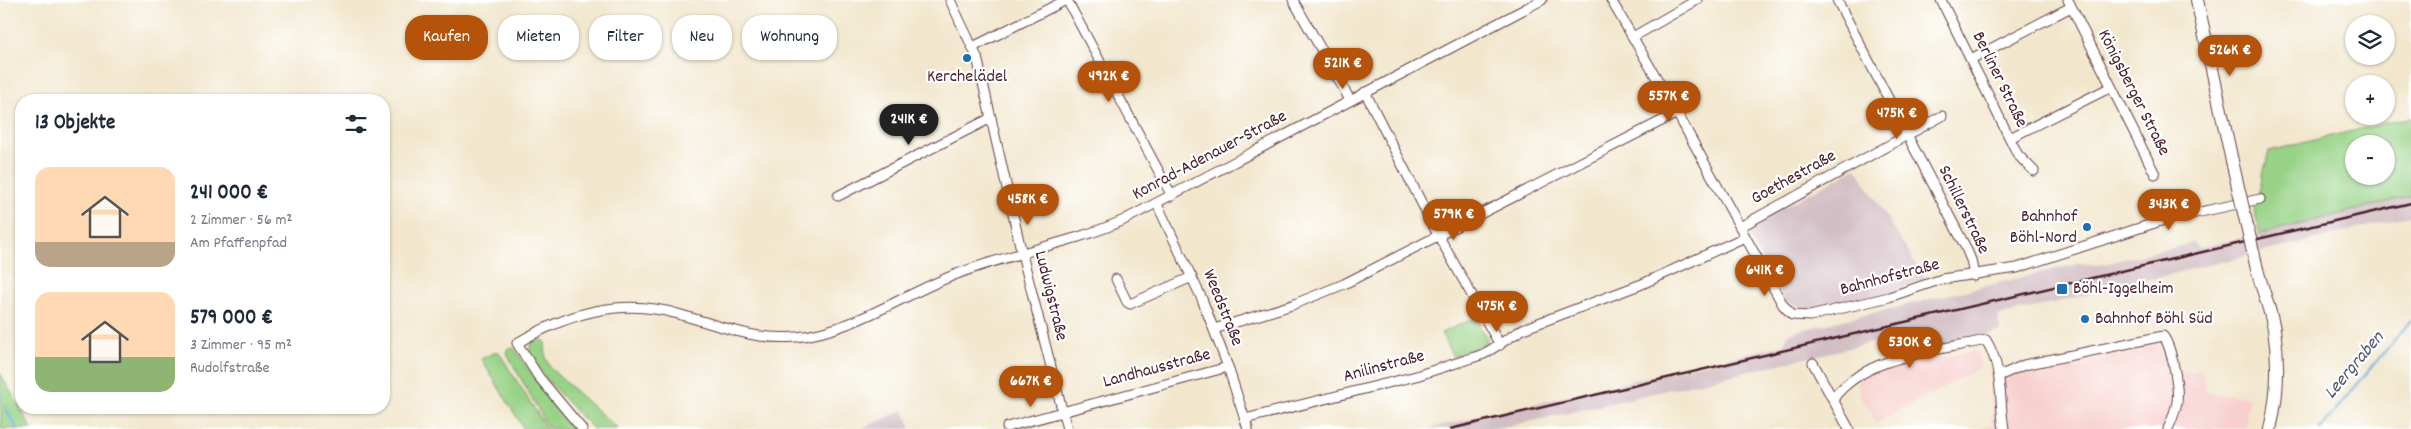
<!DOCTYPE html>
<html lang="de">
<meta charset="utf-8">
<style>
:root{--surface:#fff;--page:#f2f2f3;--text:#1f2937;--muted:#747a83;--accent:#b45309}
body{margin:0;font-family:Dekko,sans-serif;background:var(--page);color:var(--text);height:100vh;display:flex;flex-direction:column;font-size:19px;white-space:nowrap}
*{box-sizing:border-box;margin:0}
p{font-size:16px;color:var(--muted)}
.icon{flex:none;width:28px;height:28px;fill:none;stroke:currentColor;stroke-width:2;stroke-linecap:round;stroke-linejoin:round}
.map{position:relative;flex:1;overflow:hidden}
.panel{position:absolute;left:15px;top:94px;width:375px;height:320px;display:flex;flex-direction:column;background:var(--surface);border-radius:20px;box-shadow:0 1px 4px #0004}
.panel>*{flex:none}
.guide{position:absolute;left:405px;top:15px;width:475px;height:45px;display:flex;gap:10px}
.buttons{position:absolute;left:2345px;top:15px;display:grid;gap:10px}
.buttons a{display:grid;place-items:center;width:50px;height:50px;border-radius:50%;background:var(--surface);box-shadow:0 1px 4px #0004;font-size:25px}
.price{position:absolute;translate:-50% -42px;padding:0 11px;border-radius:18px;background:var(--accent);color:#fff;font-size:16px;line-height:32px;filter:drop-shadow(0 1px 2px #0008)}
.price::after{content:'';position:absolute;left:50%;top:30px;width:15px;height:11px;margin-left:-8px;background:inherit;clip-path:polygon(0 0,100% 0,50% 100%)}
.price.selected{background:#222;color:#fff}
ul{padding:0;list-style:none}
li{display:flex;align-items:center;gap:15px;height:125px;padding:0 20px}
li span{display:grid;place-items:center;flex:none;width:140px;height:100px;border-radius:15px;color:#555}
li>.icon{margin-inline-start:auto}
span .icon{width:60px;height:60px;fill:#fffc;stroke-width:1}
li b{font-size:21px}
h2{display:flex;justify-content:space-between;align-items:center;height:60px;padding:0 20px;font-size:21px}
.pill{padding:0 18px;border-radius:20px;background:var(--surface);box-shadow:0 1px 4px #0004;font-size:18px;line-height:45px}
.pill.selected{background:var(--accent);color:#fff}
.map>svg:first-child{display:block}
.built{fill:#f7d0ce}
.industrial{fill:#d2bec4}
.green{fill:#97d286;stroke:#707858;fill-rule:evenodd}
.lines{fill:none;stroke-linecap:round;stroke-linejoin:round}
.stream{stroke:#64abda;stroke-width:2.5}
.minor-casing{stroke:#633d43;stroke-width:11}
.secondary-casing{stroke:#633d43;stroke-width:14}
.minor{stroke:#fff;stroke-width:9}
.secondary{stroke:#fff;stroke-width:12}
.rail{stroke:#4a1f2b;stroke-width:2.5}
.secondary-bridge-casing{stroke:#633d43;stroke-width:14;stroke-linecap:butt}
.secondary-bridge{stroke:#fff;stroke-width:12}
.poi-dot{fill:#1f6fb2;stroke:#fff;stroke-width:2}
.labels{text-anchor:middle;dominant-baseline:central;stroke-width:4.5;stroke-linejoin:round;paint-order:stroke}
.poi-label{font-size:18px;fill:#4a1f2b;stroke:#fff;text-anchor:start}
.street-label{font-size:18px;fill:#4a1f2b;stroke:#fff}
.water-label{font-size:19px;font-style:italic;fill:#545771;stroke:#fff}
</style>
<div class="map">
<svg width="2411" height="429" viewBox="0 0 2411 429">
<rect width="100%" height="100%" fill="#fff"/>
<filter id="ink" filterUnits="userSpaceOnUse"><feTurbulence type="fractalNoise" baseFrequency=".02" numOctaves="2"/><feDisplacementMap in="SourceGraphic" scale="10" xChannelSelector="R" yChannelSelector="G"/><feConvolveMatrix kernelMatrix="1 2 1 2 8 2 1 2 1" color-interpolation-filters="sRGB"/></filter>
<filter id="wash" filterUnits="userSpaceOnUse"><feTurbulence type="fractalNoise" baseFrequency=".0096" numOctaves="4" result="noise"/><feDisplacementMap in="SourceGraphic" scale="20" xChannelSelector="R" yChannelSelector="G"/><feGaussianBlur stdDeviation="1.12" result="paint"/><feColorMatrix in="noise" values="0 0 0 0 0 0 0 0 0 0 0 0 0 0 0 0 0 1.4 0 .05"/><feComposite in="paint" operator="in"/></filter>
<g filter="url(#wash)">
<rect width="100%" height="100%" fill="#f2e7cd"/>
<!-- built -->
<g class="built">
<polygon points="2159,340 2168,375 2201,370 2206,391 2250,398 2245,429 1982,429 1992,423 1990,378"/>
<polygon points="1977,350 1981,367 1876,423 1860,396 1856,378"/>
</g>
<!-- industrial -->
<g class="industrial">
<polygon points="1856,168 1925,279 1900,289 1816,311 1785,302 1745,228"/>
<polygon points="2411,196 2411,216 1998,316 2000,331 1971,341 1895,353 1877,351 1875,342 1498,429 1427,429 1783,345 1789,333 2081,263 2098,265 2194,243 2199,248"/>
<polygon points="904,410 911,429 861,429"/>
</g>
<!-- green -->
<g class="green">
<path d="M2411 117V196L2260 234 2254 210 2269 151ZM2354 144H2386V176H2354Z"/>
<polygon points="1475,318 1487,339 1486,343 1453,357 1441,333"/>
<path d="M537 339 545 341 546 359 551 369 618 429H593C580 415 531 367 530 351 529 345 533 342 537 339Z"/>
<polygon points="508,348 514,348 553,405 575,429 549,429 506,352"/>
<polygon points="498,351 547,429 524,429 481,359"/>
<polygon points="0,373 32,429 1,429"/>
</g>
<g class="lines">
<!-- stream -->
<g class="stream">
<polyline points="0,397 1,398"/>
<polyline points="5,407 17,429"/>
<polyline points="2320,429 2411,320"/>
</g>
</g>
</g>
<g filter="url(#ink)">
<g class="lines">
<defs>
<g id="minor">
<polyline points="950,0 977,57 1022,254 1067,429"/>
<polyline points="1067,0 1172,196"/>
<polyline points="1293,0 1350,100"/>
<polyline points="1611,0 1677,113 1783,305 1792,315 1810,316 1889,297 1942,279 2017,268 2164,220 2260,199"/>
<polyline points="1837,0 1965,246 1971,260 1974,276"/>
<polyline points="1941,0 2018,155 2034,171"/>
<polyline points="2068,0 2155,174"/>
<polyline points="1633,37 1697,0"/>
<polyline points="973,47 1066,0"/>
<polyline points="1971,59 2071,7"/>
<polyline points="1365,92 1438,235 1500,345"/>
<polyline points="2010,138 2111,87"/>
<polyline points="838,196 991,118"/>
<polyline points="1157,204 1202,299 1228,367 1248,429"/>
<polyline points="1740,227 1942,116"/>
<polyline points="1116,279 1127,302 1130,304 1192,277"/>
<polyline points="1214,329 1292,305 1344,284 1677,113"/>
<polyline points="1813,363 1849,429"/>
<path d="M1999 376 2024 365 2163 336C2172 347 2179 387 2177 402 2175 412 2172 420 2168 429"/>
<path d="M1833 399C1865 355 1936 351 1986 340 2003 368 1999 398 2004 429"/>
<polyline points="1245,419 1416,376 1484,354 1523,329 1642,284 1745,237"/>
<polyline points="1007,427 1228,367"/>
<path d="M582 429 538 376 517 343C567 314 620 297 678 314 718 325 754 341 796 337 851 332 906 293 957 274 1011 253 1069 244 1122 221L1542 0"/>
</g>
<g id="secondary">
<polyline points="2197,0 2232,161"/>
<path d="M2257 269C2262 289 2270 308 2274 329 2279 362 2278 396 2270 429"/>
</g>
</defs>
<!-- minor casing -->
<use href="#minor" class="minor-casing"/>
<!-- secondary casing -->
<use href="#secondary" class="secondary-casing"/>
<!-- minor -->
<use href="#minor" class="minor"/>
<!-- secondary -->
<use href="#secondary" class="secondary"/>
<!-- rail -->
<polyline class="rail" points="1450,429 2411,203"/>
<defs>
<polyline id="secondary-bridge" points="2232,161 2257,269"/>
</defs>
<!-- secondary-bridge casing -->
<use href="#secondary-bridge" class="secondary-bridge-casing"/>
<!-- secondary-bridge -->
<use href="#secondary-bridge" class="secondary-bridge"/>
</g>
</g>
<!-- markers -->
<g class="poi-dot">
<circle cx="967" cy="58" r="5"/>
<circle cx="2087" cy="227" r="5"/>
<rect x="2056" y="283" width="12" height="12" rx="2.5"/>
<circle cx="2085" cy="319" r="5"/>
</g>
<g class="labels">
<!-- poi labels -->
<g class="poi-label">
<text x="967" y="77" text-anchor="middle">Kerchelädel</text>
<text x="2077" y="217" text-anchor="end">Bahnhof<tspan x="2077" dy="21">Böhl-Nord</tspan></text>
<text x="2073" y="289">Böhl-Iggelheim</text>
<text x="2095" y="319">Bahnhof Böhl Süd</text>
</g>
<!-- street labels -->
<g class="street-label">
<text transform="translate(1999 80) rotate(64)">Berliner Straße</text>
<text transform="translate(2133 93) rotate(63)">Königsberger Straße</text>
<text transform="translate(1210 156) rotate(-28)">Konrad-Adenauer-Straße</text>
<text transform="translate(1794 178) rotate(-29)">Goethestraße</text>
<text transform="translate(1963 210) rotate(64)">Schillerstraße</text>
<text transform="translate(1890 278) rotate(-15)">Bahnhofstraße</text>
<text transform="translate(1050 296) rotate(76)">Ludwigstraße</text>
<text transform="translate(1222 308) rotate(68)">Weedstraße</text>
<text transform="translate(1384 367) rotate(-15)">Anilinstraße</text>
<text transform="translate(1157 369) rotate(-15)">Landhausstraße</text>
</g>
<!-- water labels -->
<g class="water-label">
<text transform="translate(2355 366) rotate(-50)">Leergraben</text>
</g>
</g>
</svg>
<div class="buttons">
<a><svg class="icon" aria-label="layers" viewBox="0 0 24 24"><path d="M12 4l9 5-9 5-9-5zM3 14l9 5 9-5"/></svg></a>
<a>+</a>
<a>−</a>
</div>
<b class="price" style="left:2230px;top:77px">526K €</b>
<b class="price" style="left:1343px;top:90px">521K €</b>
<b class="price" style="left:1109px;top:103px">492K €</b>
<b class="price" style="left:1669px;top:123px">557K €</b>
<b class="price" style="left:1897px;top:140px">475K €</b>
<b class="price selected" style="left:909px;top:146px">241K €</b>
<b class="price" style="left:1028px;top:226px">458K €</b>
<b class="price" style="left:2169px;top:231px">343K €</b>
<b class="price" style="left:1454px;top:241px">579K €</b>
<b class="price" style="left:1765px;top:297px">641K €</b>
<b class="price" style="left:1497px;top:333px">475K €</b>
<b class="price" style="left:1910px;top:369px">530K €</b>
<b class="price" style="left:1031px;top:408px">667K €</b>
<div class="guide">
<a class="pill selected">Kaufen</a>
<a class="pill">Mieten</a>
<a class="pill">Filter</a>
<a class="pill">Neu</a>
<a class="pill">Wohnung</a>
</div>
<section class="panel">
<h2>13 Objekte<svg class="icon" aria-label="filters" viewBox="0 0 24 24"><path d="M4 7h16M4 17h16"/><circle cx="9" cy="7" r="2"/><circle cx="15" cy="17" r="2"/></svg></h2>
<ul>
<li><span style="background:linear-gradient(#ffd9b3 75%,#b9a48a 0)"><svg class="icon" aria-label="home" viewBox="0 0 24 24"><path d="M3 11l9-7 9 7M6 9v11h12V9"/></svg></span><div><b>241 000 €</b><p>2 Zimmer · 56 m²</p><p>Am Pfaffenpfad</p></div></li>
<li><span style="background:linear-gradient(#ffd9b3 65%,#8fb573 0)"><svg class="icon" aria-label="home" viewBox="0 0 24 24"><path d="M3 11l9-7 9 7M6 9v11h12V9"/></svg></span><div><b>579 000 €</b><p>3 Zimmer · 95 m²</p><p>Rudolfstraße</p></div></li>
</ul>
</section>
</div>
